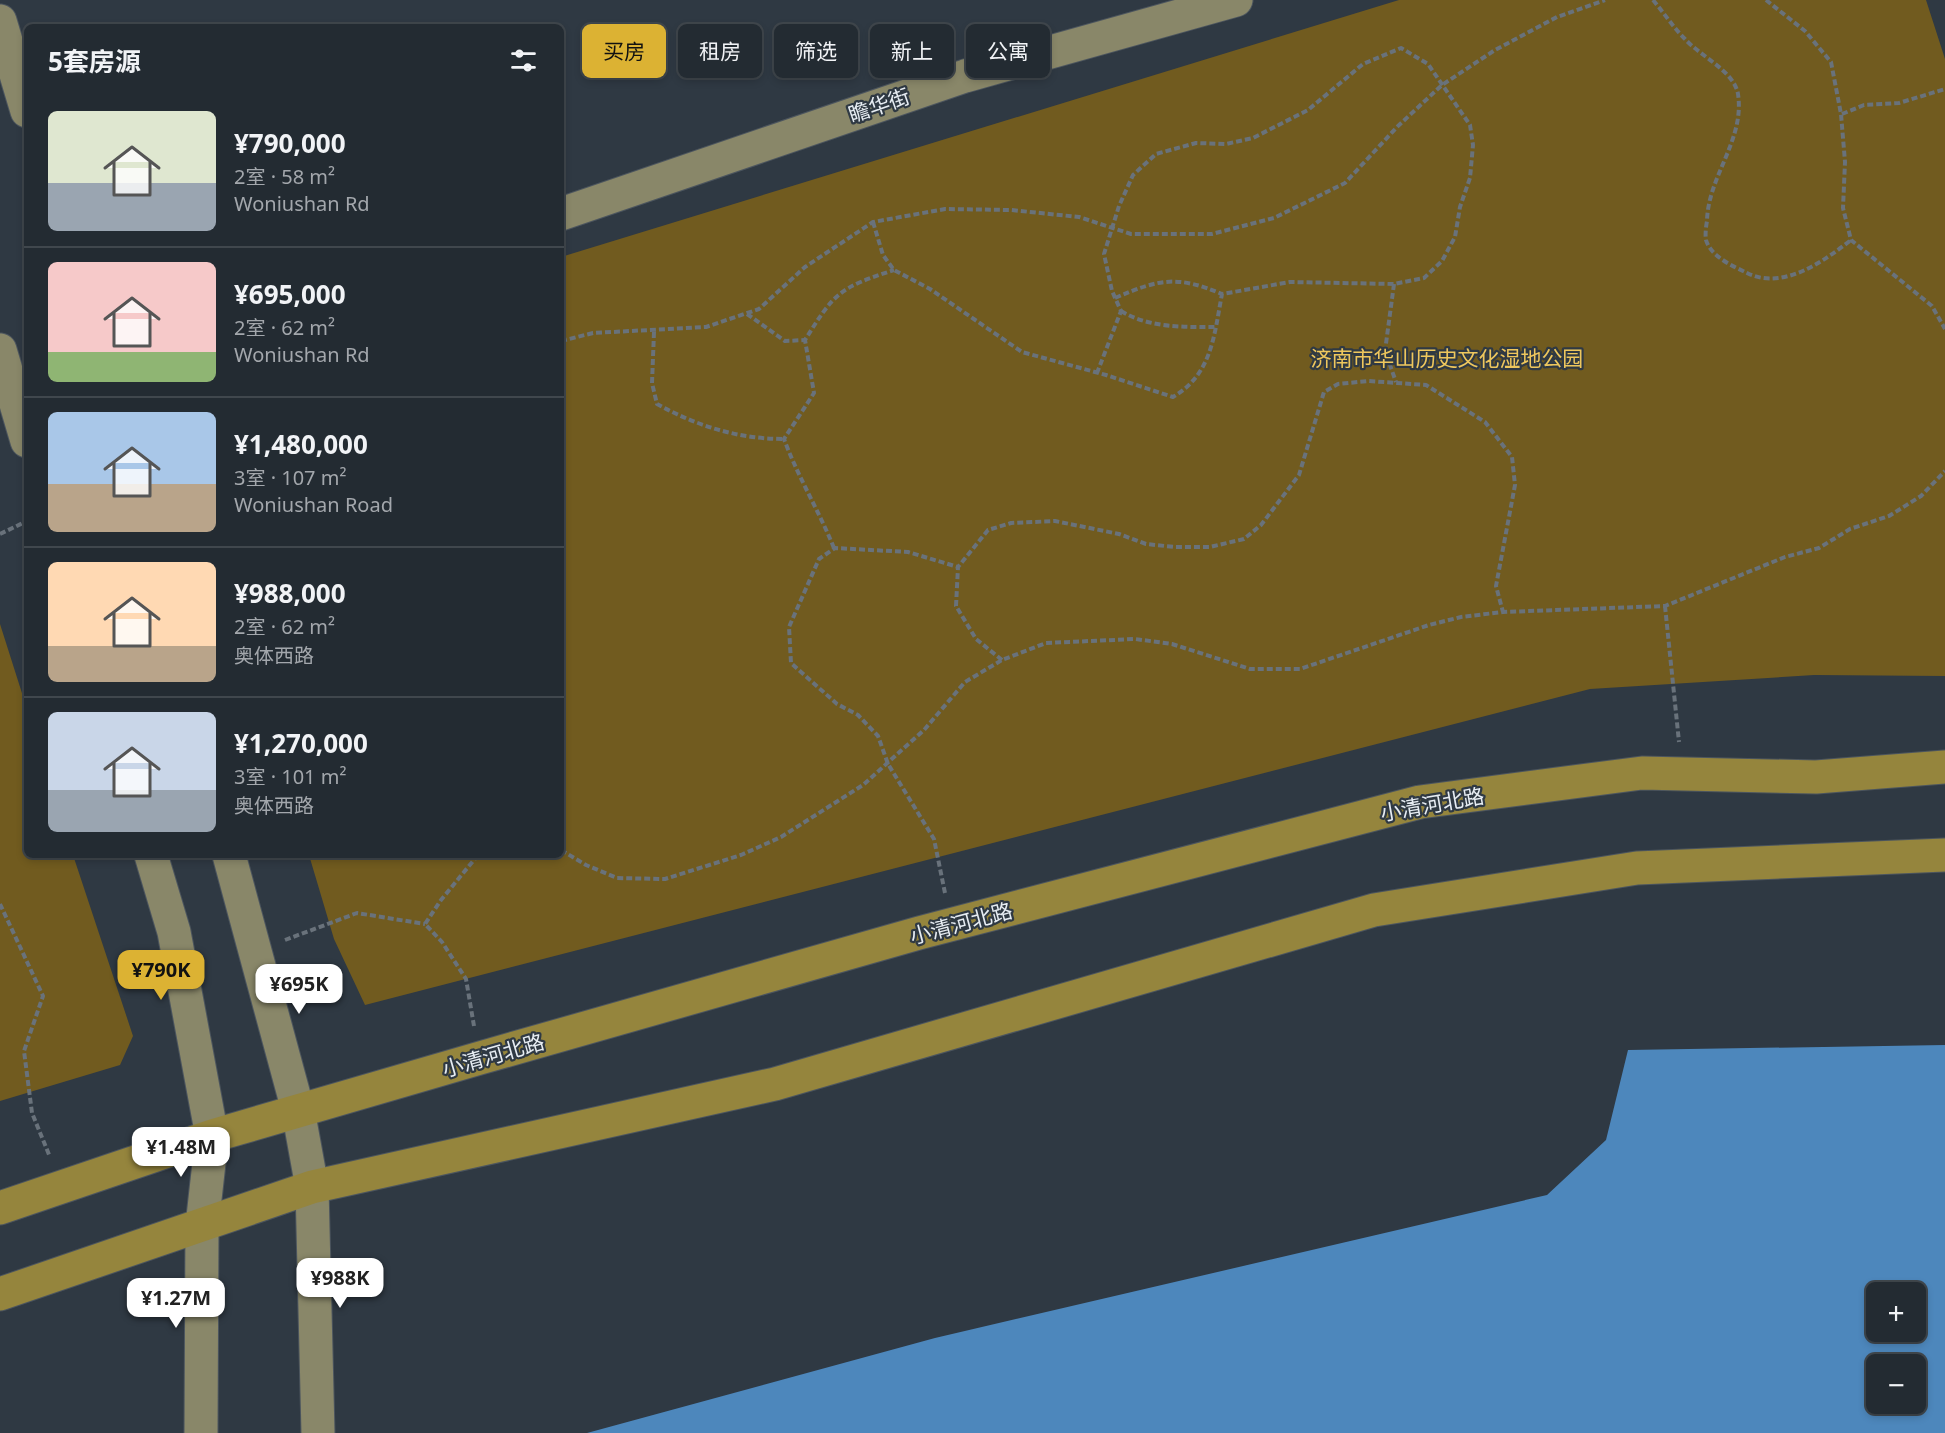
<!DOCTYPE html>
<html lang="zh">
<meta charset="utf-8">
<style>
:root{--surface:#232b32;--page:#2f373e;--text:#f1f3f6;--muted:#a3a7ac;--line:#40474d;--accent:#dcb233}
body{margin:0;font-family:"Noto Sans","Noto Sans SC",sans-serif;background:var(--page);color:var(--text);height:100vh;display:flex;flex-direction:column;font-size:22px;white-space:nowrap}
*{box-sizing:border-box;margin:0}
p{font-size:20px;color:var(--muted)}
.icon{flex:none;width:33px;height:33px;fill:none;stroke:currentColor;stroke-width:2;stroke-linecap:round;stroke-linejoin:round}
.map{position:relative;flex:1;overflow:hidden}
.details{position:absolute;left:24px;top:24px;width:540px;height:834px;display:flex;flex-direction:column;background:var(--surface);border-radius:9px;box-shadow:0 3px 9px #0003,0 0 0 2px var(--line)}
.details>*{flex:none}
.hud{position:absolute;left:582px;top:24px;width:570px;height:54px;display:flex;gap:12px}
.controls{position:absolute;left:1866px;top:1282px;display:grid;gap:12px}
.controls a{display:grid;place-items:center;width:60px;height:60px;border-radius:9px;background:var(--surface);box-shadow:0 3px 9px #0003,0 0 0 2px var(--line);font-size:30px}
.price{position:absolute;translate:-50% -51px;padding:0 14px;border-radius:12px;background:#fff;color:#222;font-size:20px;line-height:39px;filter:drop-shadow(0 2px 3px #0008)}
.price::after{content:'';position:absolute;left:50%;top:36px;width:18px;height:14px;margin-left:-9px;background:inherit;clip-path:polygon(0 0,100% 0,50% 100%)}
.price.on{background:var(--accent);color:#111}
ul{padding:0;list-style:none}
li{display:flex;align-items:center;gap:18px;height:150px;padding:0 24px}
li+li{border-top:2px solid var(--line)}
li span{display:grid;place-items:center;flex:none;width:168px;height:120px;border-radius:9px;color:#555}
li>.icon{margin-inline-start:auto}
span .icon{width:72px;height:72px;fill:#fffc;stroke-width:1}
li b{font-size:26px}
h2{display:flex;justify-content:space-between;align-items:center;height:72px;padding:0 24px;font-size:26px}
.chip{padding:0 21px;border-radius:9px;background:var(--surface);box-shadow:0 3px 9px #0003,0 0 0 2px var(--line);font-size:21px;line-height:54px}
.chip.on{background:var(--accent);color:#111}
.map>svg:first-child{display:block}
.green{fill:#715b1f}
.water{fill:#4d87bc;fill-rule:evenodd}
.lines{fill:none;stroke-linecap:round;stroke-linejoin:round}
.secondary-casing{stroke:#4c555e;stroke-width:35}
.primary-casing{stroke:#4c555e;stroke-width:35}
.path{stroke:#69727b;stroke-width:4;stroke-dasharray:6 3;stroke-linecap:butt}
.secondary{stroke:#898769;stroke-width:33}
.primary{stroke:#95853d;stroke-width:33}
.labels{text-anchor:middle;dominant-baseline:central;stroke-width:4.5;stroke-linejoin:round;paint-order:stroke}
.street-label{font-size:21px;fill:#e7edf3;stroke:#2f3943}
.park-label{font-size:21px;fill:#eec75d;stroke:#2f3943}
</style>
<div class="map">
<svg width="1945" height="1433" viewBox="0 0 1945 1433">
<rect width="100%" height="100%" fill="#2f3943"/>
<!-- green -->
<g class="green">
<polygon points="1399,0 1926,0 1945,59 1945,676 1814,675 1590,689 365,1005 334,939 309,855 561,855 561,257"/>
<polygon points="0,624 27,709 27,855 73,855 133,1036 120,1065 0,1101"/>
</g>
<!-- water -->
<path class="water" d="M1945 1045V1433H587L935 1338 1547 1195 1606 1140 1628 1050ZM1876 1293H1916V1332H1876ZM1876 1365H1916V1404H1876Z"/>
<g class="lines">
<defs>
<g id="secondary">
<polyline points="0,21 27,111"/>
<polyline points="561,214 965,76 1236,0"/>
<polyline points="0,350 27,441"/>
<polyline points="151,855 174,932 212,1136 202,1226 201,1433"/>
<polyline points="229,855 298,1110 312,1187 318,1433"/>
</g>
<g id="primary">
<polyline points="0,1208 212,1136 480,1058 919,933 1420,802 1642,773 1816,777 1945,767"/>
<polyline points="0,1294 312,1187 775,1084 1374,910 1637,868 1945,855"/>
</g>
</defs>
<!-- secondary casing -->
<use href="#secondary" class="secondary-casing"/>
<!-- primary casing -->
<use href="#primary" class="primary-casing"/>
<!-- path -->
<g class="path">
<path d="M1653 0C1664 13 1673 27 1685 39 1700 56 1734 71 1738 94 1745 140 1708 176 1707 221 1706 226 1705 235 1706 240 1711 257 1733 266 1747 273 1783 291 1824 261 1851 240"/>
<polyline points="1766,0 1805,31 1831,62 1841,114 1845,162 1843,208 1851,240 1932,306 1945,329"/>
<polyline points="1842,114 1864,105 1899,103 1945,89"/>
<path d="M873 222 883 255 894 270 930 289 1022 352 1106 375 1173 397C1212 374 1214 336 1222 294L1290 282 1394 284 1424 278 1442 261 1455 237 1460 207 1470 178 1473 145 1470 125 1428 64 1401 48 1363 64 1308 110 1253 138 1226 144 1196 143 1156 154 1133 175 1119 206 1104 254 1112 291 1121 311 1097 373"/>
<polyline points="1394,284 1385,351 1396,382"/>
<path d="M1115 298C1159 279 1177 275 1222 294"/>
<path d="M1121 311C1149 328 1183 327 1215 327"/>
<polyline points="747,314 785,341 805,340"/>
<path d="M654 332 652 383 657 404C697 426 738 439 784 439"/>
<polyline points="561,341 593,333 706,327 759,309 805,267 873,222 945,209 1011,210 1079,217 1131,234 1212,234 1274,218 1345,183 1398,126 1442,85 1495,50 1557,17 1605,0"/>
<polyline points="0,534 27,521"/>
<path d="M834 548C819 511 798 477 784 439L814 393 805 340C835 292 839 288 894 270"/>
<polyline points="1665,606 1679,742"/>
<polyline points="1002,660 976,639 956,606 958,567 988,530 1011,523 1055,521 1119,534 1146,544 1175,547 1210,547 1244,539 1261,525 1299,475 1324,392 1338,384 1368,381 1426,385 1485,422 1512,457 1515,485 1496,586 1503,612"/>
<polyline points="561,850 586,865 617,878 665,879 741,855 781,837 863,785 924,730 965,682 1002,660 1046,643 1135,639 1172,644 1250,669 1300,669 1429,625 1461,617 1503,612 1665,606 1785,557 1819,548 1850,529 1889,516 1921,496 1945,471"/>
<polyline points="945,893 934,839 888,764 878,736 858,715 837,704 791,663 789,627 819,559 835,548 908,552 958,567"/>
<polyline points="0,904 43,996 24,1051 32,1113 50,1157"/>
<polyline points="285,940 357,913 425,924"/>
<polyline points="474,1026 466,979 442,942 425,924 441,900 478,855"/>
</g>
<!-- secondary -->
<use href="#secondary" class="secondary"/>
<!-- primary -->
<use href="#primary" class="primary"/>
</g>
<g class="labels">
<!-- street labels -->
<g class="street-label">
<text transform="translate(879 105) rotate(-19)">瞻华街</text>
<text transform="translate(1432 804) rotate(-10)">小清河北路</text>
<text transform="translate(961 923) rotate(-15)">小清河北路</text>
<text transform="translate(493 1055) rotate(-16)">小清河北路</text>
</g>
<!-- park labels -->
<g class="park-label">
<text x="1447" y="358">济南市华山历史文化湿地公园</text>
</g>
</g>
</svg>
<div class="controls">
<a>+</a>
<a>−</a>
</div>
<b class="price on" style="left:161px;top:1001px">¥790K</b>
<b class="price" style="left:299px;top:1015px">¥695K</b>
<b class="price" style="left:181px;top:1178px">¥1.48M</b>
<b class="price" style="left:340px;top:1309px">¥988K</b>
<b class="price" style="left:176px;top:1329px">¥1.27M</b>
<div class="hud">
<a class="chip on">买房</a>
<a class="chip">租房</a>
<a class="chip">筛选</a>
<a class="chip">新上</a>
<a class="chip">公寓</a>
</div>
<section class="details">
<h2>5套房源<svg class="icon" aria-label="filters" viewBox="0 0 24 24"><path d="M4 7h16M4 17h16"/><circle cx="9" cy="7" r="2"/><circle cx="15" cy="17" r="2"/></svg></h2>
<ul>
<li><span style="background:linear-gradient(#dfe7d0 60%,#9aa5b1 0)"><svg class="icon" aria-label="home" viewBox="0 0 24 24"><path d="M3 11l9-7 9 7M6 9v11h12V9"/></svg></span><div><b>¥790,000</b><p>2室 · 58 m²</p><p>Woniushan Rd</p></div></li>
<li><span style="background:linear-gradient(#f6c9c9 75%,#8fb573 0)"><svg class="icon" aria-label="home" viewBox="0 0 24 24"><path d="M3 11l9-7 9 7M6 9v11h12V9"/></svg></span><div><b>¥695,000</b><p>2室 · 62 m²</p><p>Woniushan Rd</p></div></li>
<li><span style="background:linear-gradient(#a9c7e8 60%,#b9a48a 0)"><svg class="icon" aria-label="home" viewBox="0 0 24 24"><path d="M3 11l9-7 9 7M6 9v11h12V9"/></svg></span><div><b>¥1,480,000</b><p>3室 · 107 m²</p><p>Woniushan Road</p></div></li>
<li><span style="background:linear-gradient(#ffd9b3 70%,#b9a48a 0)"><svg class="icon" aria-label="home" viewBox="0 0 24 24"><path d="M3 11l9-7 9 7M6 9v11h12V9"/></svg></span><div><b>¥988,000</b><p>2室 · 62 m²</p><p>奥体西路</p></div></li>
<li><span style="background:linear-gradient(#c9d6e8 65%,#9aa5b1 0)"><svg class="icon" aria-label="home" viewBox="0 0 24 24"><path d="M3 11l9-7 9 7M6 9v11h12V9"/></svg></span><div><b>¥1,270,000</b><p>3室 · 101 m²</p><p>奥体西路</p></div></li>
</ul>
</section>
</div>
